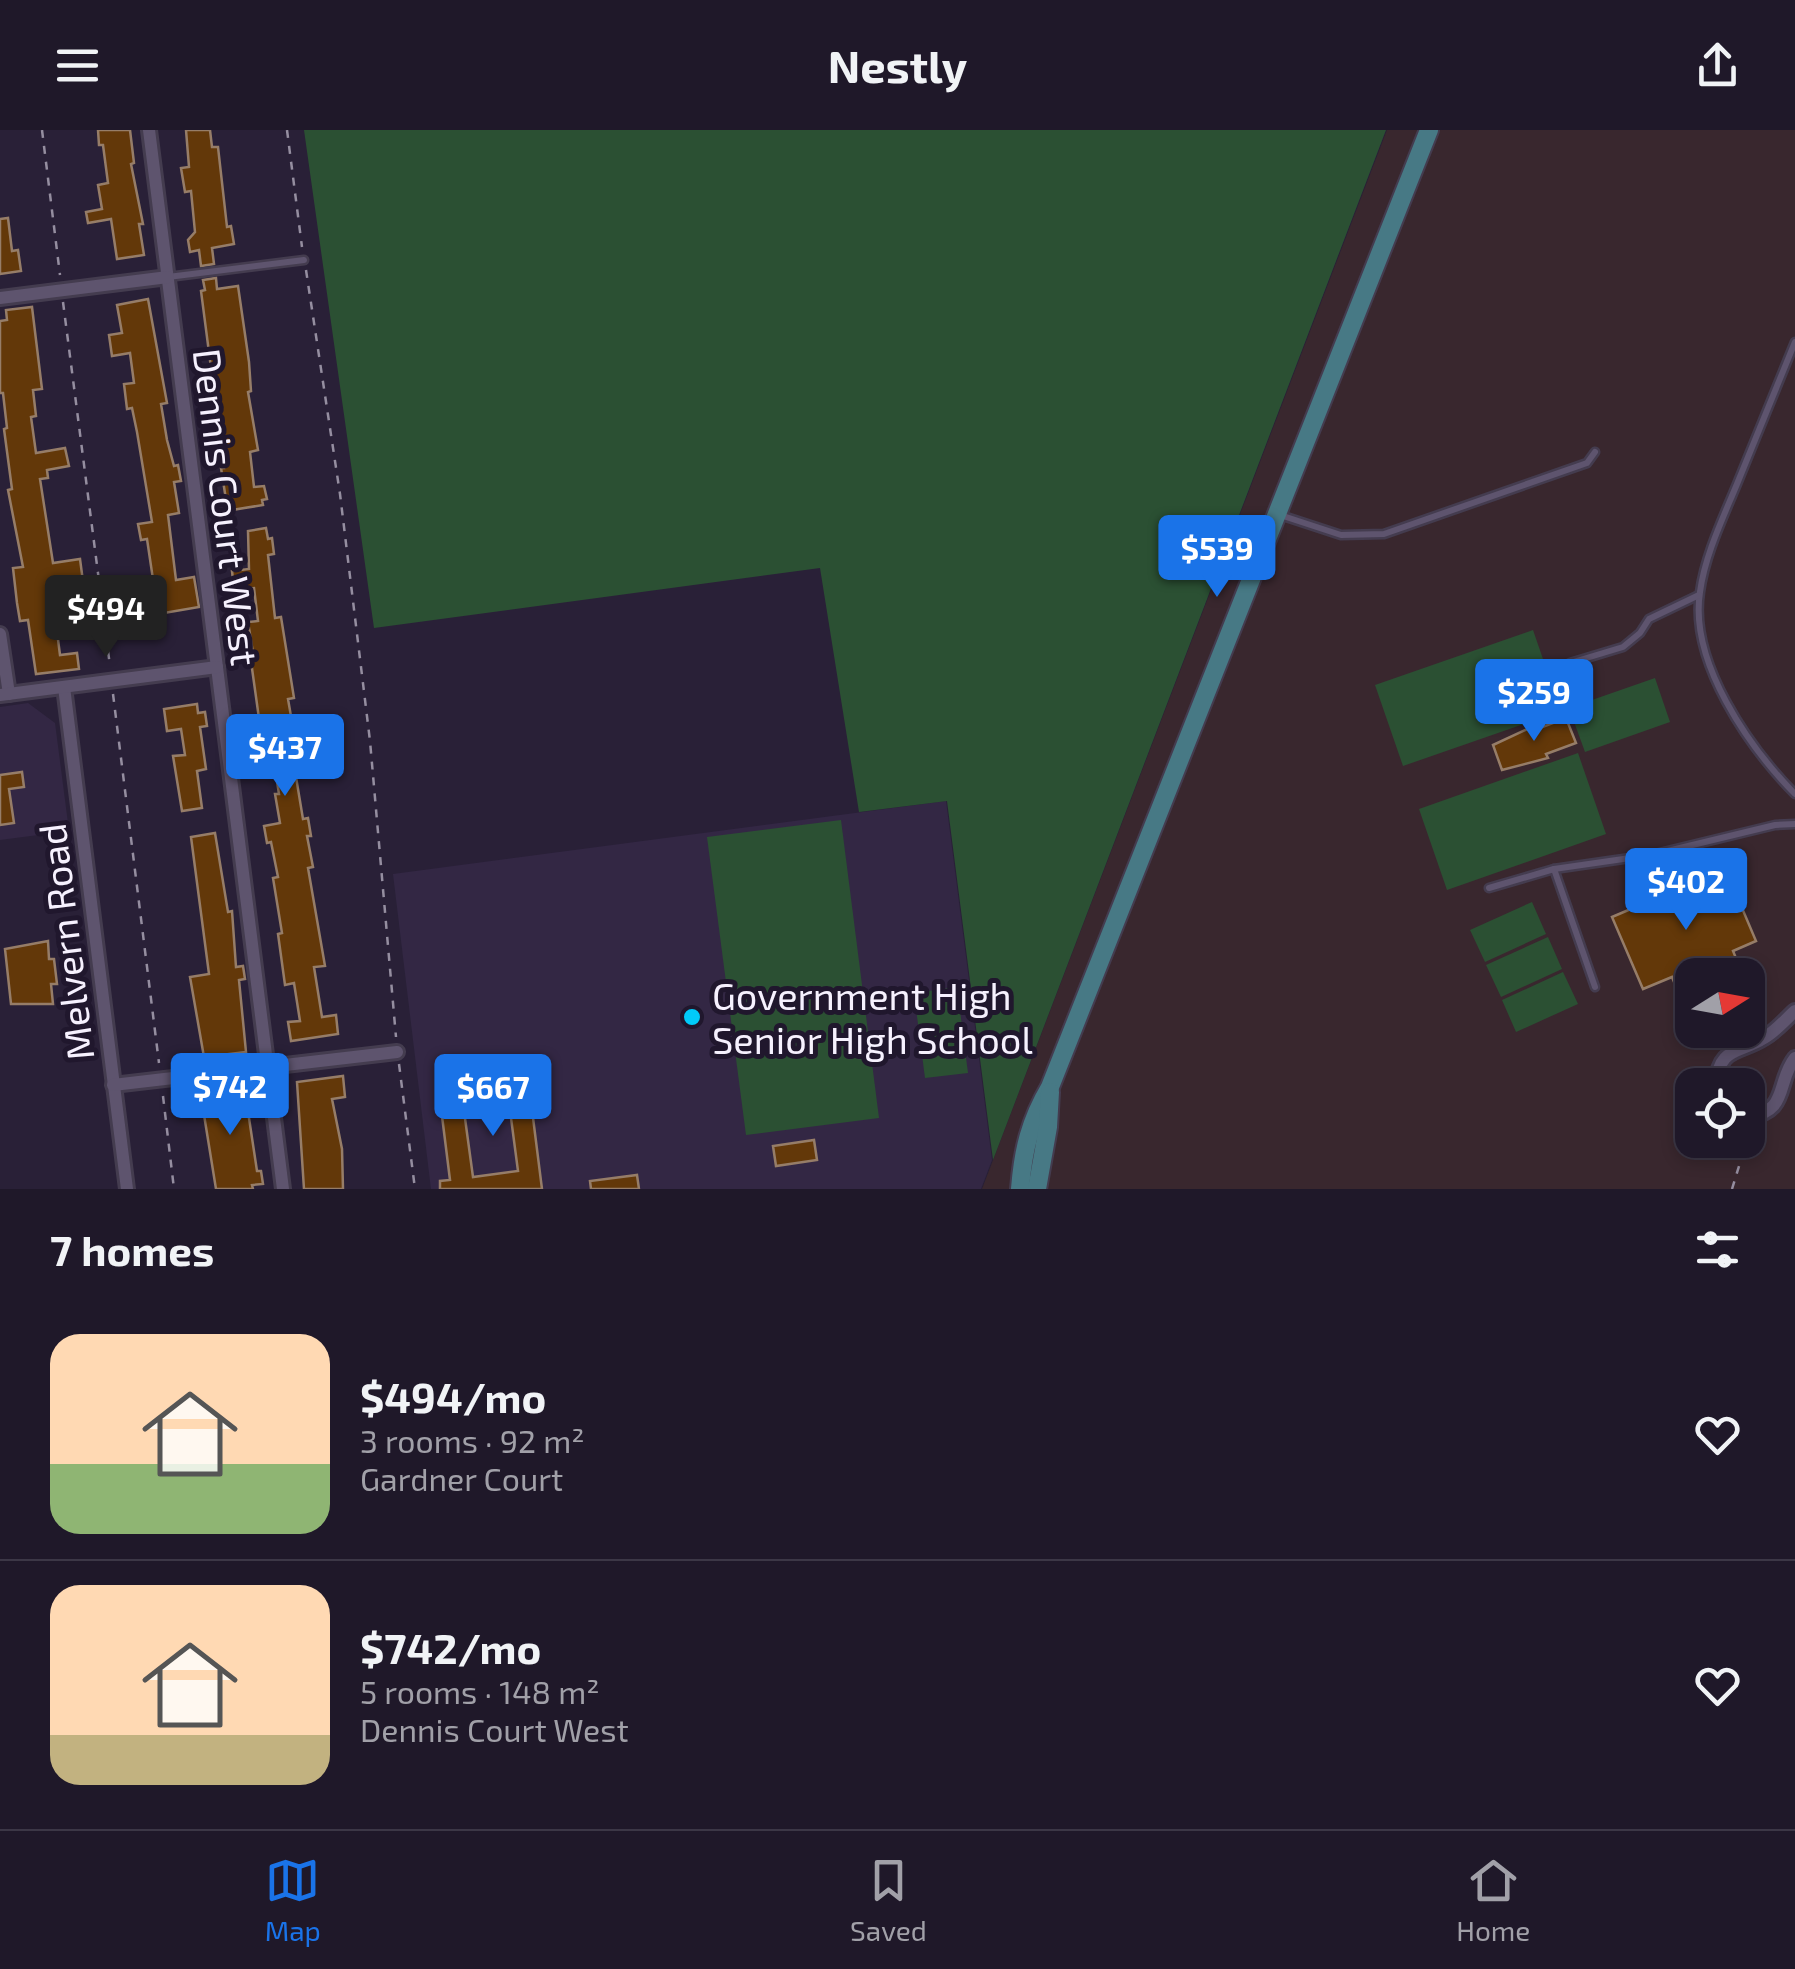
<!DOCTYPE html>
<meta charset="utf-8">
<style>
:root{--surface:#1f1829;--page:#2c2535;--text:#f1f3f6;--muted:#a1a0a8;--line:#3c3746;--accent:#1a73e8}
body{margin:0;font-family:"Exo 2",sans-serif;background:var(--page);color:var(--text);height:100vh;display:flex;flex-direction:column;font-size:38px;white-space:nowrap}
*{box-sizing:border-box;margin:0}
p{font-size:32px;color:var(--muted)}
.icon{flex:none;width:55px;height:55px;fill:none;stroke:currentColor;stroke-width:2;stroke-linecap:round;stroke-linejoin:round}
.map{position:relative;height:1059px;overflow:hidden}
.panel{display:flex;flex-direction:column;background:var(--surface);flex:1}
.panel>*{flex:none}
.needle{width:65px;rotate:79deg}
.buttons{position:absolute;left:1675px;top:828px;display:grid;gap:20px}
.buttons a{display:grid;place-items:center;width:90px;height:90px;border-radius:20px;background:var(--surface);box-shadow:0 5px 15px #0003,0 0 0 2px var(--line);font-size:50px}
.price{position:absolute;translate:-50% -85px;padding:0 22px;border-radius:10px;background:var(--accent);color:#fff;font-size:32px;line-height:65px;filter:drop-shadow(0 2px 5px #0008)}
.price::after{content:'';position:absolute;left:50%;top:60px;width:30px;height:22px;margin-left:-15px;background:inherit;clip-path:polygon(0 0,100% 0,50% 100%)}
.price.active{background:#222;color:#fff}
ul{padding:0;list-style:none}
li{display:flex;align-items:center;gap:30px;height:250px;padding:0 50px}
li+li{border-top:2px solid var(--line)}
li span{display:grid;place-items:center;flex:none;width:280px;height:200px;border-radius:30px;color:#555}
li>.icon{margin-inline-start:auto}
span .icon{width:120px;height:120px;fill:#fffc;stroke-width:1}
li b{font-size:42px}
h2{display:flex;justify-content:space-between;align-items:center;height:120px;padding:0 50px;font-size:42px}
header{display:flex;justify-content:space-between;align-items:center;height:130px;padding:0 50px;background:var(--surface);font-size:45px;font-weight:700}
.dock{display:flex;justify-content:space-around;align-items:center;height:140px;border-top:2px solid var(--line);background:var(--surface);font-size:28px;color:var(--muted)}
.dock a{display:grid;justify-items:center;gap:5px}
.dock .active{color:var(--accent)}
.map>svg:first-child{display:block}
.commercial{fill:#39272e;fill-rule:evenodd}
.built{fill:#332744}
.green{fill:#2b5033}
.building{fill:#633809;stroke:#967d68;stroke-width:2.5}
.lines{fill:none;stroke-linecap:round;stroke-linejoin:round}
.service-casing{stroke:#443c4f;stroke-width:11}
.minor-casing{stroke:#443c4f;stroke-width:18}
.secondary-casing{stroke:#443c4f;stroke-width:22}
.path{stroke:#958ea0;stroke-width:2.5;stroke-dasharray:8 8;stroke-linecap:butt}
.service{stroke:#5e546e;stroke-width:6}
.minor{stroke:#5e546e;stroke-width:12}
.secondary{stroke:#477985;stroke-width:18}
.poi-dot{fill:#01cbf9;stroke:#20172d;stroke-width:4}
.labels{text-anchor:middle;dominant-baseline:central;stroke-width:10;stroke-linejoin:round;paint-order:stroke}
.street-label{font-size:38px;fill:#f6f1fe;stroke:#20172d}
.poi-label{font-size:38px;fill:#f6f1fe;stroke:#20172d;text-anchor:start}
</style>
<header><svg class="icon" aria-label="menu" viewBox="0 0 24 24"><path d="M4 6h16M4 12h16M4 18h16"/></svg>Nestly<svg class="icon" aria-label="share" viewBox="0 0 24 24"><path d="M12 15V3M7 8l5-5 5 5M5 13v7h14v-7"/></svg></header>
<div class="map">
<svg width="1795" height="1059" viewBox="0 0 1795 1059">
<rect width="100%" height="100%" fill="#292037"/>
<!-- commercial -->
<path class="commercial" d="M1387 0H1795V1059H982ZM1692 845H1748V900H1692ZM1692 955H1748V1010H1692Z"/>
<!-- built -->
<g class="built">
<polygon points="28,573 55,593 69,701 0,710 0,577"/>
<polygon points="946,671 992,1030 981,1059 431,1059 393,744"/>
</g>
<!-- green -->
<g class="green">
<polygon points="304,0 1386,0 993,1030 947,671 859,682 820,438 374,498"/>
<polygon points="1533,500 1561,581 1403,636 1375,555"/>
<polygon points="1655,548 1670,592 1585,622 1569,578"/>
<polygon points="1578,623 1606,704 1447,760 1419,679"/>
<polygon points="841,690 879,988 746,1005 707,707"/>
<polygon points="1532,772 1546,804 1485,832 1470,800"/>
<polygon points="1548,807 1562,839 1501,867 1486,835"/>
<polygon points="1563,842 1578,874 1516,902 1502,870"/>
<polygon points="957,857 968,943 925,948 914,863"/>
</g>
<!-- building -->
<g class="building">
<polygon points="98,0 130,0 134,33 131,34 143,94 139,94 144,125 117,129 111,89 88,93 86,82 102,79 98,55 108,53 103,15 99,15"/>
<polygon points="186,0 210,0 212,17 218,17 227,97 231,96 234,114 212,118 214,134 201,136 199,120 190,122 188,110 195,102 191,61 185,62 181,38 189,37"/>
<polygon points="8,88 12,121 18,120 21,141 0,144 0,89"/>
<polygon points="216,148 217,159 238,156 249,232 251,261 248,262 258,320 250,322 254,357 264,356 267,369 262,370 263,375 232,380 231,376 227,376 221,338 224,338 201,161 205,160 203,150"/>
<polygon points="148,169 167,273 161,274 167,310 174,336 178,335 181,351 174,352 179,383 168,385 176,450 194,447 199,477 158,484 162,501 150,503 142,458 154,456 147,409 141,410 138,394 152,392 137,302 132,278 127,279 124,254 134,253 130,223 112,226 109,205 122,203 117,175"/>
<polygon points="32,177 42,259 33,260 36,286 31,287 36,323 65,318 69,336 47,340 48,348 40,349 53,433 80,429 86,474 56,478 55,486 60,525 77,523 79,539 36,544 28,490 20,491 17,473 13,438 23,437 8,360 12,359 4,299 7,298 3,263 0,263 0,191 7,190 6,180"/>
<polygon points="266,398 268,409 272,408 274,424 268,425 275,488 281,487 294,568 288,569 292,592 283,594 285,606 290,605 292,616 287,617 289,630 293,629 303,689 308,688 311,706 307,706 313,737 308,738 325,836 314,837 322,887 336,885 338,904 291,911 288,892 300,891 294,853 285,855 278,804 282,803 273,748 278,747 271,712 267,713 264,696 280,693 275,664 279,664 273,626 263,628 262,622 257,623 255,611 262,610 250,524 253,523 248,492 258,491 254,458 234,460 232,441 249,439 248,401"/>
<polygon points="197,574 198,583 205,582 207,596 200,597 206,639 197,641 202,678 182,681 173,626 185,625 181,599 167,601 164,579"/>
<polygon points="1566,588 1576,613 1546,624 1548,628 1502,640 1493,615 1536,595 1537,599"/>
<polygon points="22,642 24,657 9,659 14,693 0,695 0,645"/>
<polygon points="215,703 228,782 232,781 236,837 243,836 245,849 239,850 246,922 204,927 190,847 209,844 191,707"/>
<polygon points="1725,738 1756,811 1733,821 1743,845 1692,845 1692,896 1672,847 1643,859 1612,787 1645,773 1649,762 1683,747 1694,752"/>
<polygon points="48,811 49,829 54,829 57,854 51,854 53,874 11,874 5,819"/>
<polygon points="526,932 542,1059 440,1059 440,1051 450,1050 439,962 461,959 473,1047 518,1041 504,935"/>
<polygon points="343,946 345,967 332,969 342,1019 343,1059 304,1059 297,952"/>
<polygon points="244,955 257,1041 261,1041 263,1054 252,1055 253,1059 216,1059 200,960"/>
<polygon points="814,1010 817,1030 776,1036 773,1016"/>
<polygon points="637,1045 639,1059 591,1059 590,1051"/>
</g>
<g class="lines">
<defs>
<g id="service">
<polyline points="168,147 304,130"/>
<path d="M1795 212C1776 259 1756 307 1737 354 1723 388 1705 425 1700 462 1689 532 1749 617 1795 664"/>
<polyline points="1277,384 1341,405 1384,404 1587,333 1595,322"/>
<polyline points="1570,533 1623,517 1640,503 1649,489 1699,465"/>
<polyline points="1554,739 1595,857"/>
<polyline points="1489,758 1554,739 1651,725 1775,695 1795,694"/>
</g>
<g id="minor">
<polyline points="149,0 283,1059"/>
<polyline points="0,168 168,147"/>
<polyline points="0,504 9,564"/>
<polyline points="64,557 127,1059"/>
<polyline points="0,565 217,537"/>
<polyline points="113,955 397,922"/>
<path d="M1716 955C1719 916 1739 924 1764 908 1776 901 1785 890 1795 881"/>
<path d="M1748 987C1789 982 1776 952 1795 928"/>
</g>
<g id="secondary">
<path d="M1020 1059C1023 1020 1030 991 1050 957L1429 0"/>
<polyline points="1037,1059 1048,997 1050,962"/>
</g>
</defs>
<!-- service casing -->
<use href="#service" class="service-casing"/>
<!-- minor casing -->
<use href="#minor" class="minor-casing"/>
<!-- secondary casing -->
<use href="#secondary" class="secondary-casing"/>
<!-- path -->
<g class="path">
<polyline points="42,0 60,145"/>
<polyline points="287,0 302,117"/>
<polyline points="306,140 340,364 370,611 396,907"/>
<polyline points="63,172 110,536"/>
<polyline points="113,564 159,933"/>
<polyline points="399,934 415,1059"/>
<polyline points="163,966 174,1059"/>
<polyline points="1732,1059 1747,1010"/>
</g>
<!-- service -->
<use href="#service" class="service"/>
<!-- minor -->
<use href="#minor" class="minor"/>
<!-- secondary -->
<use href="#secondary" class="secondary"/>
</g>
<!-- markers -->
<circle class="poi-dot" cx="692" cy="887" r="10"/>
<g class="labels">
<!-- street labels -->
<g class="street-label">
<text transform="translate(227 377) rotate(83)">Dennis Court West</text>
<text transform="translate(65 812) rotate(-97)">Melvern Road</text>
</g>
<!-- poi labels -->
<g class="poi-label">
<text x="712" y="865">Government High<tspan x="712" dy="44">Senior High School</tspan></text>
</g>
</g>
</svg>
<div class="buttons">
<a><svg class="needle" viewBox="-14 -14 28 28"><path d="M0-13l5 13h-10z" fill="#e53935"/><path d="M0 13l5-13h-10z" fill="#a1a0a8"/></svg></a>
<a><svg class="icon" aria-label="locate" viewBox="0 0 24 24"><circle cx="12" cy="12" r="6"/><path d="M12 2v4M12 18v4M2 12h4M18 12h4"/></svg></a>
</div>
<b class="price" style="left:1217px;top:470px">$539</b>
<b class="price active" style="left:106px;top:530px">$494</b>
<b class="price" style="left:1534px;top:614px">$259</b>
<b class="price" style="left:285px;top:669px">$437</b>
<b class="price" style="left:1686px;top:803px">$402</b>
<b class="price" style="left:230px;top:1008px">$742</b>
<b class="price" style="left:493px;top:1009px">$667</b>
</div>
<section class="panel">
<h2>7 homes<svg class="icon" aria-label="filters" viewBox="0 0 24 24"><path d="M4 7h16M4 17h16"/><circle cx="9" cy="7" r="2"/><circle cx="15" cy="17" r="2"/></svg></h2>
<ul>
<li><span style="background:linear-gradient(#ffd9b3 65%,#8fb573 0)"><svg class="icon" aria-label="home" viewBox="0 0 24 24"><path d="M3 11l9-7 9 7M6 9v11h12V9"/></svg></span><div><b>$494/mo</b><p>3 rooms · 92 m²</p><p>Gardner Court</p></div><svg class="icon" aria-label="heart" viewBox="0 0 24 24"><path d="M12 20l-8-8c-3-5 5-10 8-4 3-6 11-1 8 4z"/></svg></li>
<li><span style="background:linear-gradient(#ffd9b3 75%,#c2b280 0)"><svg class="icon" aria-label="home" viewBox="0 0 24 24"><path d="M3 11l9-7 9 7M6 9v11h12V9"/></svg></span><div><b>$742/mo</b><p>5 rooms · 148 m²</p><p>Dennis Court West</p></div><svg class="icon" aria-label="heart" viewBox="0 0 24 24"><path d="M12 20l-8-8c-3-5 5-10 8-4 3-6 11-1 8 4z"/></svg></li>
</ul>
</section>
<nav class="dock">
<a class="active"><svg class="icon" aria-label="map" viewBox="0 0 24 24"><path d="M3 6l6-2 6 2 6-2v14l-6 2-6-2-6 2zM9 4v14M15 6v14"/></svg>Map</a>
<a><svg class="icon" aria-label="saved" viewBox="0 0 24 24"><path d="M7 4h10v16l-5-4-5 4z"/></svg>Saved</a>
<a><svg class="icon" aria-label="home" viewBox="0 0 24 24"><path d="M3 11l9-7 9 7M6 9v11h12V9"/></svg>Home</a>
</nav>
